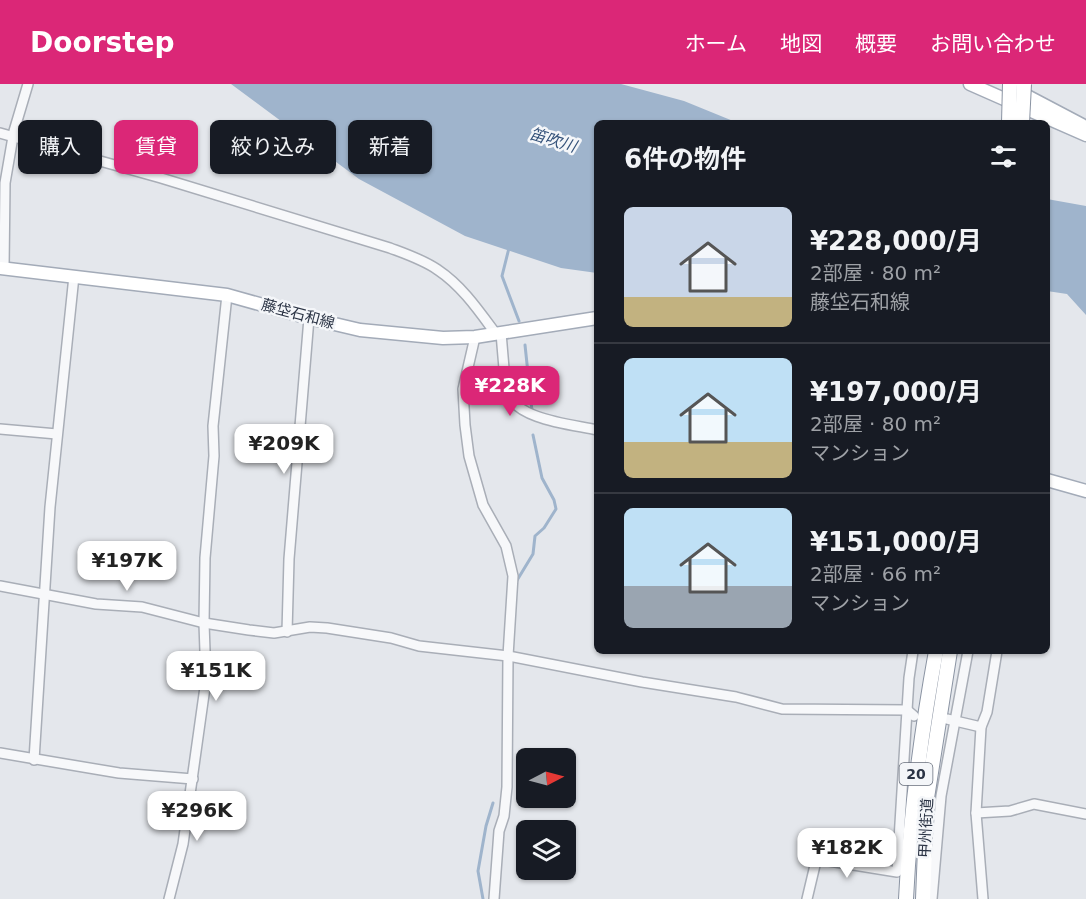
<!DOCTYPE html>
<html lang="ja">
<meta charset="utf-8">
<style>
:root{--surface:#171b24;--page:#20242c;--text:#f1f3f6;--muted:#9ea1a6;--line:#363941;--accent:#db2777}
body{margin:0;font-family:"DejaVu Sans","Noto Sans JP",sans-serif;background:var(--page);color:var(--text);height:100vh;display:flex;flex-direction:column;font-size:22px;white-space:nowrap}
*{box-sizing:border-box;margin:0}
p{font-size:20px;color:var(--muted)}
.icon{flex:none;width:33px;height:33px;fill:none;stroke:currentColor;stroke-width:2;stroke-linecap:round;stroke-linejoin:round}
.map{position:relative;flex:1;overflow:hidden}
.sheet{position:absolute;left:594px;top:36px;width:456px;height:534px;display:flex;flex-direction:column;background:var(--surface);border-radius:9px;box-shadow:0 2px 4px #0004}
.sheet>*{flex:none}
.guide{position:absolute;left:18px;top:36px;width:486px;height:54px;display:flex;gap:12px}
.needle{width:39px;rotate:84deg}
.controls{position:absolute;left:516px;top:664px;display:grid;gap:12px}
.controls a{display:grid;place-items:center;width:60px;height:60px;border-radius:9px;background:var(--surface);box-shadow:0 2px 4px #0004;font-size:30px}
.price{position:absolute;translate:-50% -51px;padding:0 14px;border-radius:12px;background:#fff;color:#222;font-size:20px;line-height:39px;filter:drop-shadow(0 2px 3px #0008)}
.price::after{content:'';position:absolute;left:50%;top:36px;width:18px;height:14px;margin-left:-9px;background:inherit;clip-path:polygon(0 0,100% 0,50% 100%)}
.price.active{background:var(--accent);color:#fff}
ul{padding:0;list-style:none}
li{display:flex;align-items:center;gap:18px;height:150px;padding:0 30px}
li+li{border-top:2px solid var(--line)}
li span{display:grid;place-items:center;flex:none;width:168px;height:120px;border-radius:9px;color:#555}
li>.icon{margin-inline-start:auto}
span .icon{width:72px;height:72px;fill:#fffc;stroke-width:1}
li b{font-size:26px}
h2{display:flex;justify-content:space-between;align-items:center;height:72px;padding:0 30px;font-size:26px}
.chip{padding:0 21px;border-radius:9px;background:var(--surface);box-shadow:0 2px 4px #0004;font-size:21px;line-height:54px}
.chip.active{background:var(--accent);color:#fff}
header{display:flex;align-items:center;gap:36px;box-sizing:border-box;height:84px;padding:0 30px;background:var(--accent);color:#fff}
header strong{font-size:28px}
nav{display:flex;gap:33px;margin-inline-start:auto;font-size:21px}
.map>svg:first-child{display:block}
.water{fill:#9fb4cc}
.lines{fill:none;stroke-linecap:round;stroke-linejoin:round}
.stream{stroke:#9fb4cc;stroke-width:3}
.minor-casing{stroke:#a9aeb7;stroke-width:12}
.major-casing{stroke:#a3abb8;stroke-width:15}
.highway-casing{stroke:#8b94a3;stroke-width:16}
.minor{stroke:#f7f8fa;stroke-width:9}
.major{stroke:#fff;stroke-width:12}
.highway{stroke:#fff;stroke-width:14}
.highway-bridge-casing{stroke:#8b94a3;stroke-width:16;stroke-linecap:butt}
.highway-bridge{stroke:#fff;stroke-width:14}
.labels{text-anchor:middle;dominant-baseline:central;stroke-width:5;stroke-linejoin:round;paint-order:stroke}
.shield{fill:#f4f6f9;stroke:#676e7b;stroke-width:1.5}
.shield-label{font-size:14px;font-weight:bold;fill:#2b3445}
.street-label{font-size:15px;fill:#2b3445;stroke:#f4f6f9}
.water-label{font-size:16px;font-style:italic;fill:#34527a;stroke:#f4f6f9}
</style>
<header>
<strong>Doorstep</strong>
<nav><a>ホーム</a><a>地図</a><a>概要</a><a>お問い合わせ</a></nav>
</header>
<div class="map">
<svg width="1086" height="815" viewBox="0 0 1086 815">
<rect width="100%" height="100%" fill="#e4e7ec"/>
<!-- water -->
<g class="water">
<polygon points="231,0 621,0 684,17 738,39 597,39 597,189 561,184 465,152 359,95"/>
<polygon points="1047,115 1086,122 1086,231 1067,210 1047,207"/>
</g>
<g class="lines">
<!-- stream -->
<g class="stream">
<polyline points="509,164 502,192 519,237"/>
<polyline points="525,261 532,327"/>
<polyline points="516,498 533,470 535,452 544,444 556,425 554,416 542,394 533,351"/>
<polyline points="483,815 478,787 486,742 493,719"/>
</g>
<defs>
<g id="minor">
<path d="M0 49 161 94 390 164C406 170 424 176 438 186 462 202 479 227 496 250"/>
<polyline points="4,184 5,99 14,47 28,0"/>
<path d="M501 249 506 308C518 336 570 340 597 346"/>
<polyline points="475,253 463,305 465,341 469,372 483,421 506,462 513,492 508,572 507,703 504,732 499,747 494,815"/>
<polyline points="0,345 57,350"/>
<polyline points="0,502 96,520 142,523 204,539 249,546 274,549 310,543 327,544 391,554 419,562 508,572 642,598 736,613 782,625 907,626 914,632"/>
<polyline points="287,548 289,475 309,234"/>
<polyline points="947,635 981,643"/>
<polyline points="0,669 119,689 193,695"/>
<polyline points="34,676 50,423 74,192"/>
<polyline points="976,729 1010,727 1034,720 1086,730"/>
<polyline points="169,815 183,760 206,596 204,539 205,474 214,372 213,342 227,211"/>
<polyline points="807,815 816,777 829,777 897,788 909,594 913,567"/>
<polyline points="932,815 941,712 968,567"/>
<polyline points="983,815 976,729 981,643 987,628 997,567"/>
</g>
<g id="major">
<polyline points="970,0 1086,51"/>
<polyline points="1010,0 1025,11 1082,41"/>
<polyline points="0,184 227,211 309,234 360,246 443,254 475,253 597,234"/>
<polyline points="1047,396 1086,407"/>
</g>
<g id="highway">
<path d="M906 815C910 731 921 650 936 567"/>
<polyline points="923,815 927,714 950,567"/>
</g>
</defs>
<!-- minor casing -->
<use href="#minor" class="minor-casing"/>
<!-- major casing -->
<use href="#major" class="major-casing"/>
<!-- highway casing -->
<use href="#highway" class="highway-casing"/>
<!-- minor -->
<use href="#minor" class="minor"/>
<!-- major -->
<use href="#major" class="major"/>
<!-- highway -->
<use href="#highway" class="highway"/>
<defs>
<g id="highway-bridge">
<polyline points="1009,39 1010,0"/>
<polyline points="1022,39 1024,0"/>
</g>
</defs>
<!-- highway-bridge casing -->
<use href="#highway-bridge" class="highway-bridge-casing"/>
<!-- highway-bridge -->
<use href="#highway-bridge" class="highway-bridge"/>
</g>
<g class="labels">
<!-- shield labels -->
<rect class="shield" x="899.5" y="679" width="33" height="22" rx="4.5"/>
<g class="shield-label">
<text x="916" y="690">20</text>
</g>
<!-- street labels -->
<g class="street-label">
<text transform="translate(298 230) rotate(15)">藤垈石和線</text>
<text transform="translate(926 744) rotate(-87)">甲州街道</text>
</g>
<!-- water labels -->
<g class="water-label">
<text transform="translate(553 56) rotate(17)">笛吹川</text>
</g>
</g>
</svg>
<div class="controls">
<a><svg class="needle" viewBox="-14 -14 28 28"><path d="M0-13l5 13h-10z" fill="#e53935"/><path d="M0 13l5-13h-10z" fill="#9ea1a6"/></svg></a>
<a><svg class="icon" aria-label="layers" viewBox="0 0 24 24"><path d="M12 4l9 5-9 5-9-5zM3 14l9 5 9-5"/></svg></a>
</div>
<b class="price active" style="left:510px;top:333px">¥228K</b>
<b class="price" style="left:284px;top:391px">¥209K</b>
<b class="price" style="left:127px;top:508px">¥197K</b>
<b class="price" style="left:216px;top:618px">¥151K</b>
<b class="price" style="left:197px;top:758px">¥296K</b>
<b class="price" style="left:847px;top:795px">¥182K</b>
<div class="guide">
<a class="chip">購入</a>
<a class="chip active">賃貸</a>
<a class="chip">絞り込み</a>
<a class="chip">新着</a>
</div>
<section class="sheet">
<h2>6件の物件<svg class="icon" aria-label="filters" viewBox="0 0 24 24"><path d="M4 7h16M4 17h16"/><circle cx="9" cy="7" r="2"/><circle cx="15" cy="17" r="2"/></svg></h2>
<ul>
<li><span style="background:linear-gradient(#c9d6e8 75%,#c2b280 0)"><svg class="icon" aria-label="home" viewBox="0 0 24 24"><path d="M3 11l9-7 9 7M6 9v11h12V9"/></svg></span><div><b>¥228,000/月</b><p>2部屋 · 80 m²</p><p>藤垈石和線</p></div></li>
<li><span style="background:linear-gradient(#bfe0f5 70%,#c2b280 0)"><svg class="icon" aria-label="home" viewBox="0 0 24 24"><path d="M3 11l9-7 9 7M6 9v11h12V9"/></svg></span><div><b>¥197,000/月</b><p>2部屋 · 80 m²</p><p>マンション</p></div></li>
<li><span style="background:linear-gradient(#bfe0f5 65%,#9aa5b1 0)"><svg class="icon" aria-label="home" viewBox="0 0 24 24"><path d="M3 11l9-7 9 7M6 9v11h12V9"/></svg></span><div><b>¥151,000/月</b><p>2部屋 · 66 m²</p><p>マンション</p></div></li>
</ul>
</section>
</div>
